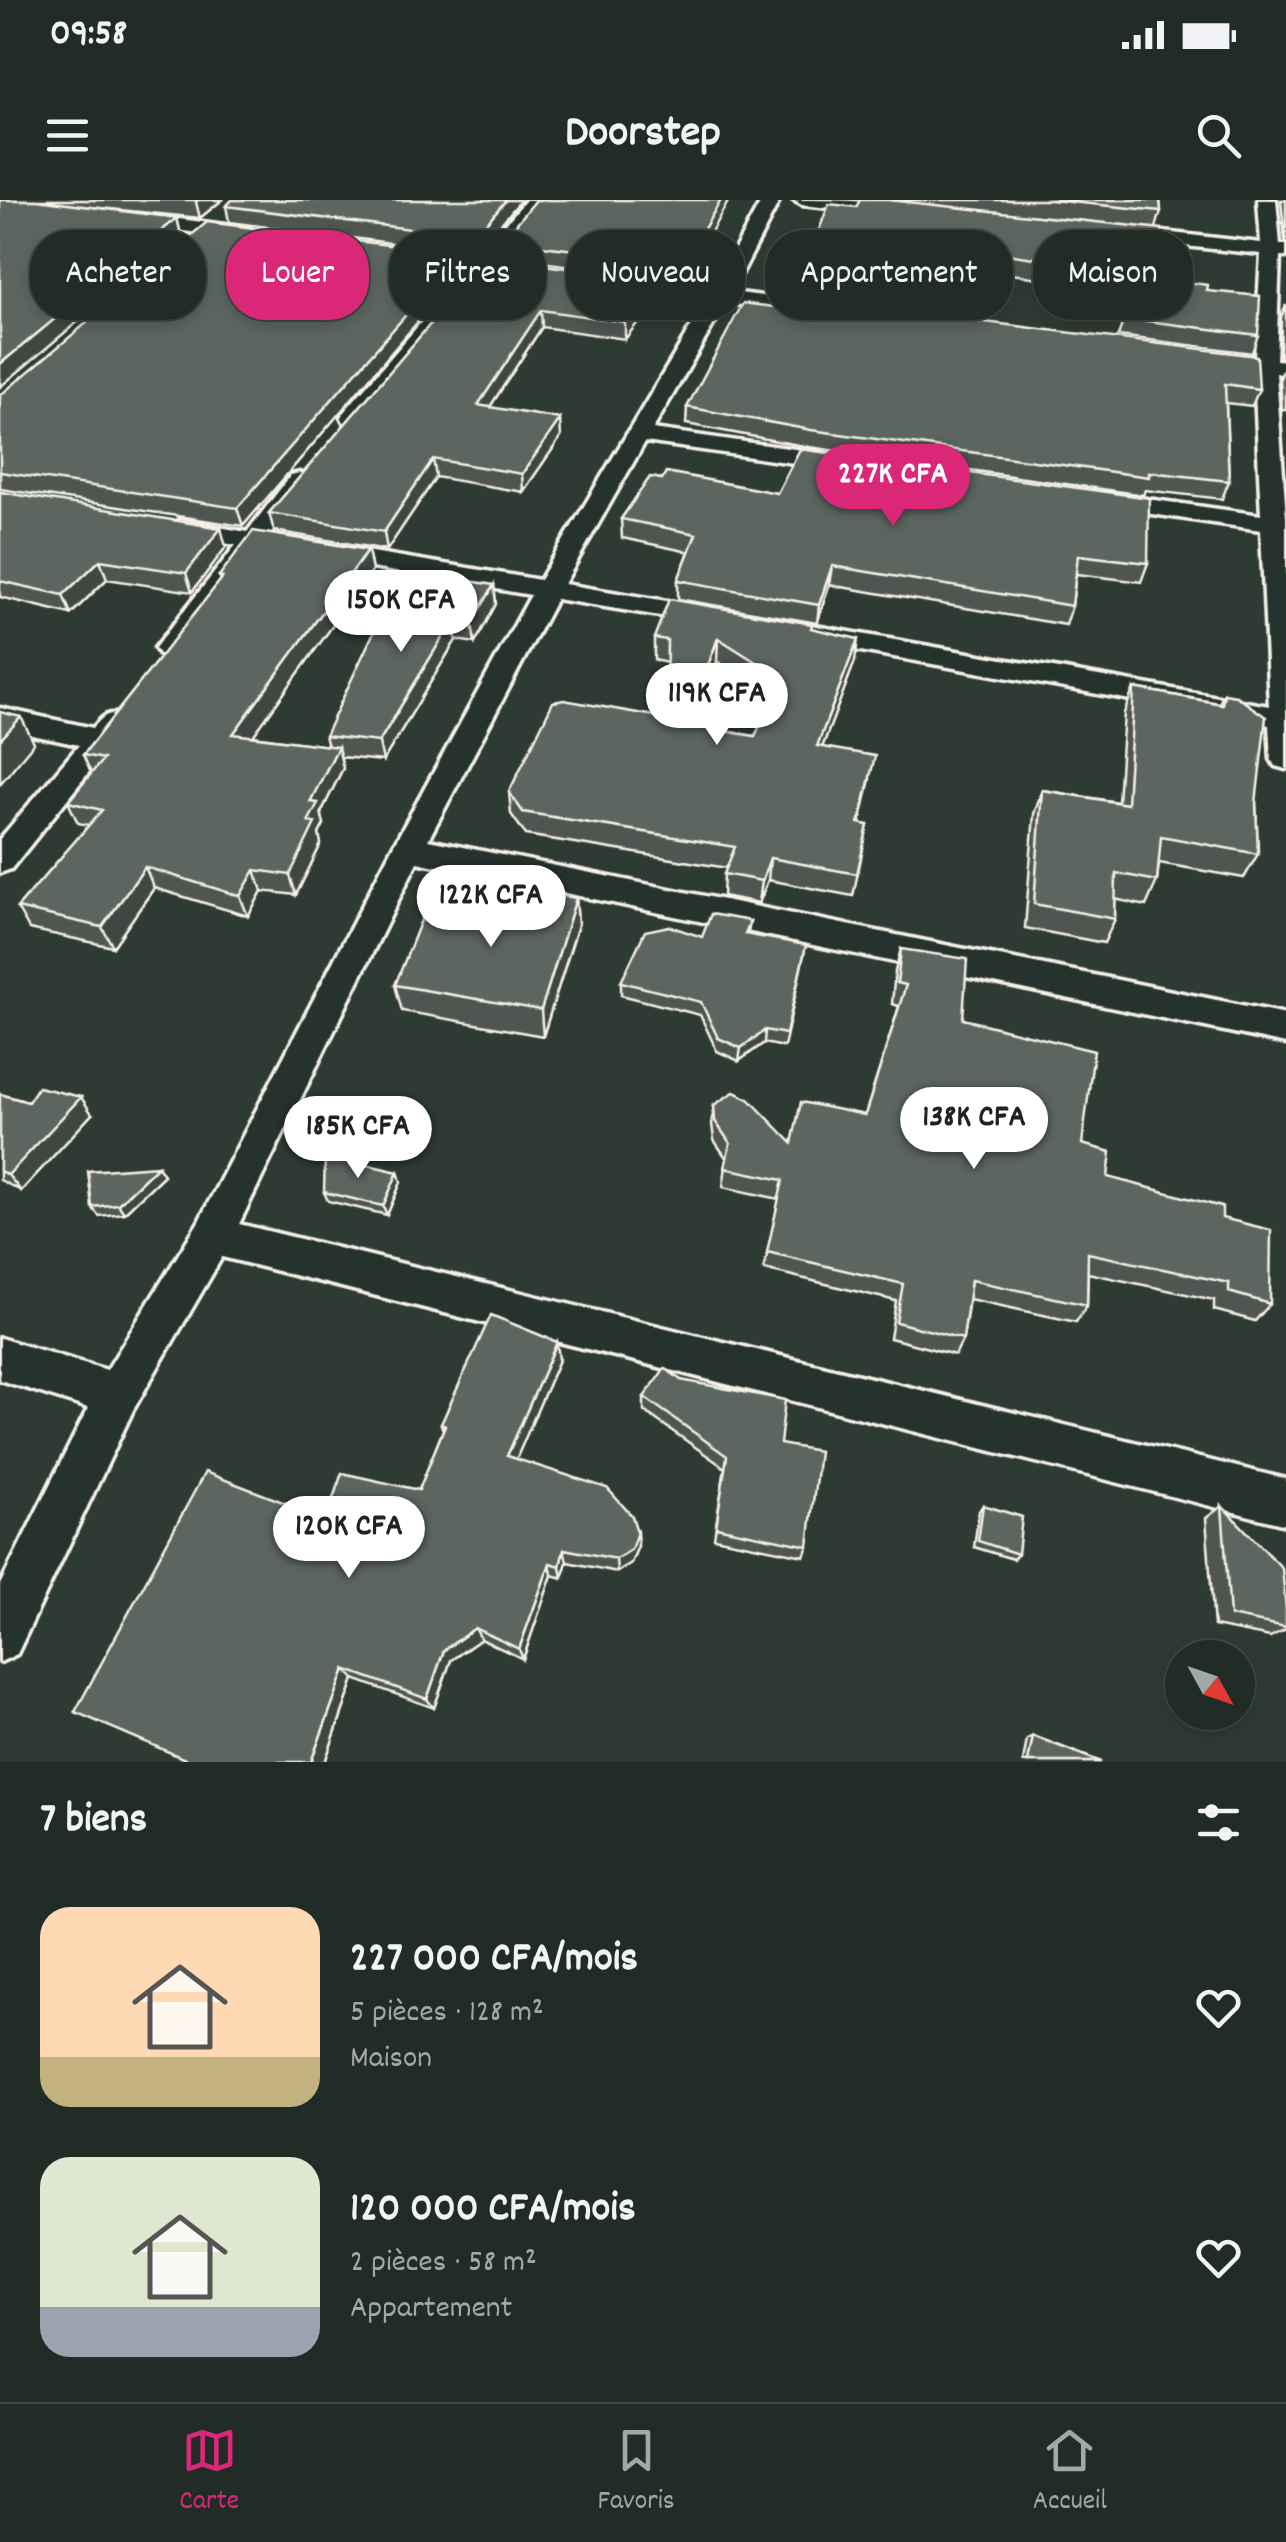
<!DOCTYPE html>
<html lang="fr">
<meta charset="utf-8">
<style>
:root{--surface:#222c27;--page:#2e3833;--text:#f1f3f6;--muted:#a2a7a7;--line:#3f4844;--accent:#db2777}
body{margin:0;font-family:Dekko,sans-serif;background:var(--page);color:var(--text);height:100vh;display:flex;flex-direction:column;font-size:38px;white-space:nowrap}
*{box-sizing:border-box;margin:0}
p{font-size:32px;color:var(--muted)}
.icon{flex:none;width:55px;height:55px;fill:none;stroke:currentColor;stroke-width:2;stroke-linecap:round;stroke-linejoin:round}
.map{position:relative;height:1562px;overflow:hidden}
.panel{display:flex;flex-direction:column;background:var(--surface);flex:1}
.panel>*{flex:none}
.guide{position:absolute;left:30px;top:30px;width:1228px;height:90px;display:flex;gap:20px}
.needle{width:65px;rotate:130deg}
.buttons{position:absolute;left:1165px;top:1440px;display:grid;gap:20px}
.buttons a{display:grid;place-items:center;width:90px;height:90px;border-radius:50%;background:var(--surface);box-shadow:0 5px 15px #0003,0 0 0 2px var(--line);font-size:50px}
.price{position:absolute;translate:-50% -85px;padding:0 22px;border-radius:35px;background:#fff;color:#222;font-size:32px;line-height:65px;filter:drop-shadow(0 2px 5px #0008)}
.price::after{content:'';position:absolute;left:50%;top:60px;width:30px;height:22px;margin-left:-15px;background:inherit;clip-path:polygon(0 0,100% 0,50% 100%)}
.price.current{background:var(--accent);color:#fff}
ul{padding:0;list-style:none}
li{display:flex;align-items:center;gap:30px;height:250px;padding:0 40px}
li span{display:grid;place-items:center;flex:none;width:280px;height:200px;border-radius:30px;color:#555}
li>.icon{margin-inline-start:auto}
span .icon{width:120px;height:120px;fill:#fffc;stroke-width:1}
li b{font-size:42px}
h2{display:flex;justify-content:space-between;align-items:center;height:120px;padding:0 40px;font-size:42px}
.pill{padding:0 35px;border-radius:40px;background:var(--surface);box-shadow:0 5px 15px #0003,0 0 0 2px var(--line);font-size:35px;line-height:90px}
.pill.current{background:var(--accent);color:#fff}
.status{display:flex;justify-content:space-between;align-items:center;height:70px;padding:0 50px;background:var(--surface);direction:ltr}
.status svg{height:28px;fill:currentColor}
header{display:flex;justify-content:space-between;align-items:center;height:130px;padding:0 40px;background:var(--surface);font-size:45px;font-weight:700}
.menu{display:flex;justify-content:space-around;align-items:center;height:140px;border-top:2px solid var(--line);background:var(--surface);font-size:28px;color:var(--muted)}
.menu a{display:grid;justify-items:center;gap:5px}
.menu .current{color:var(--accent)}
.map>svg:first-child{display:block}
.lines{fill:none;stroke-linecap:round;stroke-linejoin:round}
.minor-casing{stroke:#f4f1e8;stroke-width:7}
.minor{fill:#26332d;fill-rule:evenodd}
.wall{fill:#4f5751;stroke:#f4f1e8;stroke-width:2.5;fill-rule:evenodd}
.shaded-wall{fill:#404742;stroke:#f4f1e8;stroke-width:2.5}
.building{fill:#5c655e;stroke:#f4f1e8;stroke-width:2.5;fill-rule:evenodd}
</style>
<div class="status"><b>09:58</b><svg viewBox="0 0 49 12"><path d="M0 12V9h3v3zM5 12V6h3v6zM10 12V3h3v9zM15 12V0h3v12zM26 1h20v11H26zM47 4h2v5h-2z"/></svg></div>
<header><svg class="icon" aria-label="menu" viewBox="0 0 24 24"><path d="M4 6h16M4 12h16M4 18h16"/></svg>Doorstep<svg class="icon" aria-label="search" viewBox="0 0 24 24"><circle cx="10" cy="10" r="6"/><path d="M15 15l6 6"/></svg></header>
<div class="map">
<svg width="1286" height="1562" viewBox="0 0 1286 1562">
<rect width="100%" height="100%" fill="#2e3b34"/>
<filter id="ink" filterUnits="userSpaceOnUse"><feTurbulence type="fractalNoise" baseFrequency=".01" numOctaves="2"/><feDisplacementMap in="SourceGraphic" scale="20" xChannelSelector="R" yChannelSelector="G"/><feConvolveMatrix kernelMatrix="1 2 1 2 8 2 1 2 1" color-interpolation-filters="sRGB"/></filter>
<g filter="url(#ink)">
<g class="lines">
<defs>
<g id="minor">
<polygon points="526,0 545,0 495,60 533,66 533,74 487,71 360,222 344,222 341,217 344,212 468,68 407,59 407,51 477,58"/>
<polygon points="762,0 780,0 732,92 839,106 849,112 839,118 726,103 653,229 844,256 856,263 844,270 645,242 564,384 709,408 723,416 709,424 556,399 428,640 1286,814 1286,844 417,662 239,1024 1286,1279 1286,1325 222,1057 133,1210 17,1454 0,1462 0,1385 88,1208 0,1180 0,1138 107,1170 198,1023 392,648 531,395 260,349 179,454 159,454 155,448 236,345 179,336 166,328 179,320 247,332 291,275 300,273 312,280 270,335 540,380 707,100 622,89 612,83 622,77 713,89"/>
<path d="M793 0C821 0 891 0 911 10L902 16 802 5Z"/>
<polygon points="1258,0 1276,0 1280,45 1286,45 1286,57 1280,56 1276,160 1286,161 1286,175 1276,173 1286,318 1286,569 1275,566 1271,559 1269,525 800,440 796,434 800,428 810,425 1269,506 1261,330 1104,307 1092,300 1104,293 1261,315 1254,171 1213,165 1202,159 1213,153 1255,158 1261,54 1118,39 1109,33 1118,27 1261,43"/>
<polygon points="132,13 249,28 258,34 249,40 125,23 123,19"/>
<path d="M0 508 93 528C103 516 108 511 124 515L129 522 11 669 0 673V639L79 545 0 528Z"/>
</g>
</defs>
<!-- minor casing -->
<use href="#minor" class="minor-casing"/>
<!-- minor -->
<use href="#minor" class="minor"/>
</g>
<!-- wall -->
<g class="wall">
<polygon points="0,0 222,0 200,18 80,6 177,18 181,35"/>
<polygon points="521,0 475,54 229,22 226,6"/>
<polygon points="890,0 1160,0 1161,11 1156,28 1163,79 1207,91 1258,135 1252,153 1118,136 1133,92 984,70 972,117 799,95 801,76 856,7"/>
<polygon points="1281,0 1286,0 1286,42 1285,41"/>
<polygon points="502,41 700,51 678,80 503,57"/>
<polygon points="487,58 669,81 668,98 659,115 645,113 625,139 542,127 490,207 561,237 523,292 436,277 387,350 274,331 269,313"/>
<polygon points="461,71 243,326 0,289 0,194"/>
<polygon points="1286,105 1286,158 1280,157 1281,117"/>
<polygon points="789,109 1259,189 1252,206 1226,203 1229,281 1222,299 1145,290 1143,295 809,247 686,224 687,207"/>
<polygon points="1286,163 1286,210 1282,210 1280,178"/>
<polygon points="650,277 1148,363 1141,382 1076,374 1072,406 1066,425 829,385 817,423 678,399 678,380 689,352 622,338 621,319"/>
<polygon points="0,292 226,347 192,392 107,379 71,414 0,397"/>
<polygon points="368,350 372,371 253,536 328,546 325,536 447,394 494,385 496,404 475,443 456,440 383,561 340,557 343,568 321,613 324,624 319,634 321,644 296,695 262,691 248,716 154,688 113,747 29,729 17,708 89,625 78,623 68,602 91,573 83,555 221,380 219,376"/>
<path d="M811 428 855 461 822 547 870 579 860 624 868 625 853 696 768 680 759 703 723 696 724 674 727 668 526 635 511 614 509 592 666 518 667 463 654 460V438ZM717 461 774 498 755 536 693 526Z"/>
<polygon points="1134,488 1219,503 1224,494 1256,603 1258,654 1244,678 1159,663 1157,681 1146,706 1115,699 1115,719 1104,743 1025,728 1034,614 1042,590 1118,602 1124,513"/>
<polygon points="576,698 578,725 543,836 402,811 395,785 490,718"/>
<polygon points="750,721 748,734 806,745 784,847 764,843 739,861 717,851 700,815 621,795 621,782 702,737"/>
<polygon points="901,749 963,819 1082,944 1108,977 1222,1018 1270,1104 1255,1121 1214,1110 1214,1100 1088,1073 1087,1105 1076,1122 969,1099 963,1139 955,1155 890,1138 896,1101 764,1069 779,999 723,987 727,959 714,940 712,924 714,905 792,943 865,915 899,806 892,804 895,771"/>
<polygon points="0,894 28,902 92,914 21,991 0,980"/>
<polygon points="158,966 164,975 124,1013 99,1016 92,1007"/>
<polygon points="398,972 401,982 387,1015 328,1001 324,992"/>
<polygon points="559,1160 516,1259 638,1346 631,1363 617,1372 567,1362 562,1378 552,1375 523,1459 481,1439 451,1460 434,1508 354,1479 325,1562 319,1316 327,1315 419,1290 443,1230 441,1224"/>
<polygon points="681,1180 780,1244 808,1346 804,1356 714,1338 725,1268 644,1211 644,1197"/>
<polygon points="983,1305 1018,1354 1013,1359 974,1347 979,1311"/>
<polygon points="1222,1306 1286,1409 1286,1429 1270,1437 1214,1426 1206,1318"/>
<polygon points="1033,1536 1101,1562 1023,1562 1027,1539"/>
</g>
<!-- shaded-wall -->
<g class="shaded-wall">
<polygon points="198,0 222,0 200,18 196,2"/>
<polygon points="506,0 521,0 475,54 474,37"/>
<polygon points="721,0 729,0 700,51 678,80 679,63"/>
<polygon points="177,18 181,35 0,187 0,164"/>
<polygon points="459,54 461,71 243,326 237,308"/>
<polygon points="669,81 668,98 659,115 660,98"/>
<polygon points="645,96 645,113 625,139 625,122"/>
<polygon points="541,110 542,127 480,222 478,205"/>
<polygon points="560,219 561,237 523,292 522,274"/>
<polygon points="433,259 436,277 387,350 384,332"/>
<polygon points="221,328 226,347 192,392 186,373"/>
<polygon points="368,350 372,371 240,554 233,534"/>
<polygon points="100,360 107,379 71,414 63,395"/>
<polygon points="832,366 829,385 817,423 819,405"/>
<polygon points="494,385 496,404 475,443 472,423"/>
<polygon points="453,420 456,440 383,561 379,542"/>
<polygon points="718,438 717,461 685,547 686,525"/>
<polygon points="858,439 855,461 814,569 817,546"/>
<polygon points="21,517 34,543 0,584 0,540"/>
<polygon points="338,547 343,568 321,613 324,624 319,634 321,644 296,695 290,675 308,622 310,602"/>
<polygon points="770,658 768,680 759,703 762,681"/>
<polygon points="145,667 154,688 113,747 102,727"/>
<polygon points="255,670 262,691 248,716 240,696"/>
<polygon points="576,698 578,725 543,836 541,810"/>
<polygon points="765,830 764,843 739,861 741,848"/>
<polygon points="81,897 92,914 21,991 8,975"/>
<polygon points="158,966 164,975 124,1013 118,1004"/>
<polygon points="398,972 401,982 387,1015 383,1006"/>
<polygon points="557,1142 559,1160 511,1271 507,1256"/>
<polygon points="637,1332 638,1346 631,1363 617,1372 616,1359"/>
<polygon points="564,1349 567,1362 562,1378 560,1366"/>
<polygon points="550,1363 552,1375 523,1459 519,1449"/>
<polygon points="475,1428 481,1439 451,1460 434,1508 427,1499 444,1450"/>
<polygon points="345,1469 354,1479 325,1562 311,1562"/>
</g>
<!-- building -->
<g class="building">
<polygon points="0,0 36,0 177,18 0,164"/>
<polygon points="232,0 506,0 474,37 226,6"/>
<polygon points="536,0 721,0 701,34 679,63 502,41"/>
<polygon points="860,0 888,0 1162,29 1163,77 987,51 976,98 801,76 829,4 856,7"/>
<polygon points="1051,0 1160,0 1161,11"/>
<polygon points="207,22 459,54 237,308 0,272 0,194 3,193"/>
<polygon points="487,58 669,81 660,98 645,96 625,122 541,110 478,205 560,219 522,274 433,259 384,332 269,313"/>
<polygon points="1138,75 1208,85 1207,91 1260,96 1258,135 1123,118"/>
<polygon points="793,98 1257,156 1259,189 1225,184 1229,281 1149,272 1149,277 811,230 687,207 743,103 789,109"/>
<polygon points="800,249 1149,298 1148,363 1078,355 1072,406 832,366 819,405 678,380 696,334 621,319 650,277 662,279 666,272 777,293"/>
<polygon points="0,292 221,328 186,373 100,360 63,395 0,381"/>
<polygon points="253,331 368,350 233,534 338,547 310,602 318,603 308,622 315,623 290,675 255,670 240,696 145,667 102,727 17,708 102,610 68,602 103,559 83,555 223,377 219,376"/>
<polygon points="456,379 494,385 472,423 453,420 379,542 325,536 395,387 447,394"/>
<path d="M669 399 812 424 811 428 858 439 817 546 875 556 859 623 868 625 857 674 770 658 762 681 724 674 735 647 523 612 509 592 553 502 564 500 666 518 667 440 654 438ZM718 438 783 479 755 536 686 525Z"/>
<polygon points="1134,488 1222,504 1224,494 1236,496 1266,517 1256,603 1258,654 1161,636 1157,681 1116,673 1115,719 1034,704 1042,590 1127,604"/>
<polygon points="0,512 21,517 0,540"/>
<polygon points="501,686 576,698 541,810 395,785 426,708 490,718"/>
<polygon points="711,714 750,721 745,734 806,745 786,834 765,830 741,848 718,838 701,802 621,782 645,731 669,726 702,737"/>
<polygon points="901,749 967,759 963,819 1094,851 1082,944 1111,952 1108,977 1222,1007 1222,1018 1271,1030 1270,1104 1229,1092 1229,1083 1088,1053 1087,1105 971,1080 963,1139 896,1122 903,1084 767,1052 783,980 725,968 730,943 715,921 714,905 734,892 749,899 792,943 801,902 865,915 906,785 897,783"/>
<polygon points="38,887 81,897 8,975 0,971 0,894 28,902"/>
<polygon points="325,955 398,972 383,1006 324,992"/>
<polygon points="158,966 118,1004 92,1007 88,971"/>
<polygon points="491,1115 557,1142 507,1256 607,1288 632,1316 637,1332 631,1350 616,1359 564,1349 560,1366 550,1363 519,1449 475,1428 444,1450 427,1499 345,1469 311,1562 192,1562 75,1512 205,1272 319,1316 327,1315 342,1273 419,1290 445,1225 441,1224"/>
<polygon points="665,1168 681,1180 785,1200 780,1244 819,1251 808,1346 716,1327 727,1256 644,1197"/>
<polygon points="983,1305 1022,1317 1018,1354 978,1341"/>
<polygon points="1222,1306 1282,1368 1286,1409 1286,1427 1230,1416"/>
<polygon points="1033,1536 1101,1562 1028,1562"/>
</g>
</g>
</svg>
<div class="buttons">
<a><svg class="needle" viewBox="-14 -14 28 28"><path d="M0-13l5 13h-10z" fill="#e53935"/><path d="M0 13l5-13h-10z" fill="#a2a7a7"/></svg></a>
</div>
<b class="price current" style="left:893px;top:329px">227K CFA</b>
<b class="price" style="left:401px;top:455px">150K CFA</b>
<b class="price" style="left:717px;top:548px">119K CFA</b>
<b class="price" style="left:491px;top:750px">122K CFA</b>
<b class="price" style="left:974px;top:972px">138K CFA</b>
<b class="price" style="left:358px;top:981px">185K CFA</b>
<b class="price" style="left:349px;top:1381px">120K CFA</b>
<div class="guide">
<a class="pill">Acheter</a>
<a class="pill current">Louer</a>
<a class="pill">Filtres</a>
<a class="pill">Nouveau</a>
<a class="pill">Appartement</a>
<a class="pill">Maison</a>
</div>
</div>
<section class="panel">
<h2>7 biens<svg class="icon" aria-label="filters" viewBox="0 0 24 24"><path d="M4 7h16M4 17h16"/><circle cx="9" cy="7" r="2"/><circle cx="15" cy="17" r="2"/></svg></h2>
<ul>
<li><span style="background:linear-gradient(#ffd9b3 75%,#c2b280 0)"><svg class="icon" aria-label="home" viewBox="0 0 24 24"><path d="M3 11l9-7 9 7M6 9v11h12V9"/></svg></span><div><b>227 000 CFA/mois</b><p>5 pièces · 128 m²</p><p>Maison</p></div><svg class="icon" aria-label="heart" viewBox="0 0 24 24"><path d="M12 20l-8-8c-3-5 5-10 8-4 3-6 11-1 8 4z"/></svg></li>
<li><span style="background:linear-gradient(#dfe7d0 75%,#9aa5b1 0)"><svg class="icon" aria-label="home" viewBox="0 0 24 24"><path d="M3 11l9-7 9 7M6 9v11h12V9"/></svg></span><div><b>120 000 CFA/mois</b><p>2 pièces · 58 m²</p><p>Appartement</p></div><svg class="icon" aria-label="heart" viewBox="0 0 24 24"><path d="M12 20l-8-8c-3-5 5-10 8-4 3-6 11-1 8 4z"/></svg></li>
</ul>
</section>
<nav class="menu">
<a class="current"><svg class="icon" aria-label="map" viewBox="0 0 24 24"><path d="M3 6l6-2 6 2 6-2v14l-6 2-6-2-6 2zM9 4v14M15 6v14"/></svg>Carte</a>
<a><svg class="icon" aria-label="saved" viewBox="0 0 24 24"><path d="M7 4h10v16l-5-4-5 4z"/></svg>Favoris</a>
<a><svg class="icon" aria-label="home" viewBox="0 0 24 24"><path d="M3 11l9-7 9 7M6 9v11h12V9"/></svg>Accueil</a>
</nav>
